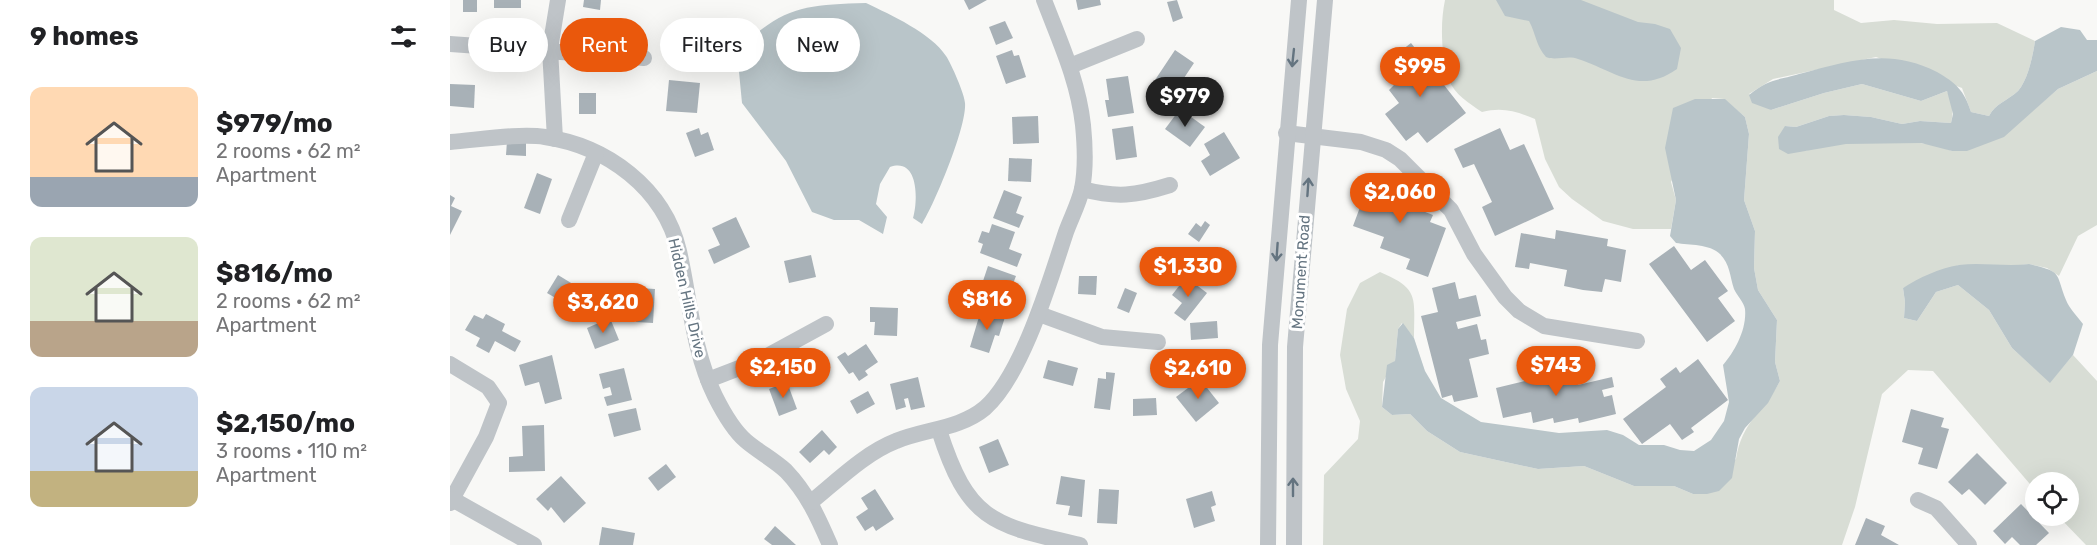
<!DOCTYPE html>
<meta charset="utf-8">
<style>
:root{--surface:#fff;--page:#f6f6f6;--text:#202124;--muted:#757577;--accent:#ea580c}
body{margin:0;font-family:Rubik,sans-serif;background:var(--page);color:var(--text);height:100vh;display:flex;flex-direction:column;font-size:22px;white-space:nowrap}
*{box-sizing:border-box;margin:0}
p{font-size:20px;color:var(--muted)}
.icon{flex:none;width:33px;height:33px;fill:none;stroke:currentColor;stroke-width:2;stroke-linecap:round;stroke-linejoin:round}
.map{position:relative;flex:1;overflow:hidden}
.panel{display:flex;flex-direction:column;background:var(--surface);width:450px}
.panel>*{flex:none}
.top-card{position:absolute;left:18px;top:18px;width:570px;height:54px;display:flex;gap:12px}
.fabs{position:absolute;left:1575px;top:472px;display:grid;gap:12px}
.fabs a{display:grid;place-items:center;width:54px;height:54px;border-radius:50%;background:var(--surface);box-shadow:0 6px 24px #0002;font-size:30px}
.price{position:absolute;translate:-50% -51px;padding:0 14px;border-radius:21px;background:var(--accent);color:#fff;font-size:20px;line-height:39px;filter:drop-shadow(0 2px 3px #0008)}
.price::after{content:'';position:absolute;left:50%;top:36px;width:18px;height:14px;margin-left:-9px;background:inherit;clip-path:polygon(0 0,100% 0,50% 100%)}
.price.current{background:#222;color:#fff}
ul{padding:0;list-style:none}
li{display:flex;align-items:center;gap:18px;height:150px;padding:0 30px}
li span{display:grid;place-items:center;flex:none;width:168px;height:120px;border-radius:12px;color:#555}
li>.icon{margin-inline-start:auto}
span .icon{width:72px;height:72px;fill:#fffc;stroke-width:1}
li b{font-size:26px}
h2{display:flex;justify-content:space-between;align-items:center;height:72px;padding:0 30px;font-size:26px}
.chip{padding:0 21px;border-radius:27px;background:var(--surface);box-shadow:0 6px 24px #0002;font-size:21px;line-height:54px}
.chip.current{background:var(--accent);color:#fff}
main{display:flex;flex:1;min-height:0}
.map>svg:first-child{display:block}
.green{fill:#d8ddd5}
.water{fill:#b9c5c9}
.building{fill:#a8b1b7}
.lines{fill:none;stroke-linecap:round;stroke-linejoin:round}
.minor{stroke:#bfc4c8;stroke-width:16}
.oneway{stroke:#647480}
.labels{text-anchor:middle;dominant-baseline:central;stroke-width:6;stroke-linejoin:round;paint-order:stroke}
.street-label{font-size:15px;fill:#647480;stroke:#fff}
</style>
<main>
<section class="panel">
<h2>9 homes<svg class="icon" aria-label="filters" viewBox="0 0 24 24"><path d="M4 7h16M4 17h16"/><circle cx="9" cy="7" r="2"/><circle cx="15" cy="17" r="2"/></svg></h2>
<ul>
<li><span style="background:linear-gradient(#ffd9b3 75%,#9aa5b1 0)"><svg class="icon" aria-label="home" viewBox="0 0 24 24"><path d="M3 11l9-7 9 7M6 9v11h12V9"/></svg></span><div><b>$979/mo</b><p>2 rooms · 62 m²</p><p>Apartment</p></div></li>
<li><span style="background:linear-gradient(#dfe7d0 70%,#b9a48a 0)"><svg class="icon" aria-label="home" viewBox="0 0 24 24"><path d="M3 11l9-7 9 7M6 9v11h12V9"/></svg></span><div><b>$816/mo</b><p>2 rooms · 62 m²</p><p>Apartment</p></div></li>
<li><span style="background:linear-gradient(#c9d6e8 70%,#c2b280 0)"><svg class="icon" aria-label="home" viewBox="0 0 24 24"><path d="M3 11l9-7 9 7M6 9v11h12V9"/></svg></span><div><b>$2,150/mo</b><p>3 rooms · 110 m²</p><p>Apartment</p></div></li>
</ul>
</section>
<div class="map">
<svg width="1647" height="545" viewBox="0 0 1647 545">
<rect width="100%" height="100%" fill="#f8f8f6"/>
<!-- green -->
<path class="green" d="M995 0H1384V10L1411 23 1444 20 1487 24 1547 23 1585 41C1583 55 1578 80 1568 91 1557 101 1546 103 1539 116L1521 112 1512 88 1426 57 1323 79 1299 94 1321 110 1374 93 1412 84 1471 101 1497 91C1502 102 1504 111 1501 123L1470 121 1452 124 1421 117 1394 115 1379 116 1346 127 1335 126 1355 151C1389 139 1469 136 1502 151L1580 113 1608 89 1647 71V225L1628 236 1609 276 1597 268 1579 264 1555 267 1509 265 1453 288 1455 302 1454 318 1467 321 1486 292 1508 285 1539 310 1562 348 1600 382 1623 355 1647 381V545H1636L1608 516H1618V483H1586L1585 490 1483 371 1458 370 1432 394 1405 507 1392 545H873L874 475 908 439 910 421 896 389 890 355 897 309 910 283 930 272C970 289 964 297 964 338L952 323 948 329 945 361 933 382 932 407 942 415 960 414 977 431 1010 452 1088 469 1134 466 1184 486H1224L1243 494 1286 459C1292 421 1313 413 1330 381L1325 362 1327 320 1308 290 1304 268 1305 231 1294 200 1299 134 1295 117 1274 99 1262 98 1221 182 1226 200 1221 229H1183L1153 221 1122 199 1109 187 1095 159 1085 119C1066 111 1052 107 1032 112 1020 104 1004 94 999 80 991 55 990 24 995 0Z"/>
<!-- water -->
<g class="water">
<path d="M1046 0H1131L1188 22 1205 24 1220 29 1231 48 1227 69C1189 96 1165 71 1128 59 1118 55 1106 61 1096 57 1086 46 1086 34 1079 21L1055 16Z"/>
<path d="M416 3C441 15 481 33 496 56 501 63 515 95 515 103 517 126 485 203 472 224L463 218C468 201 469 157 440 167L430 184 426 204 437 217 433 234 409 220H384L362 212 336 161 292 103 287 51C333 6 354 5 416 3Z"/>
<path d="M1611 27 1630 30 1637 40H1647V71L1608 89 1554 137 1517 151H1502L1471 143 1396 144 1338 154 1329 149 1328 137 1335 126 1346 127 1379 116 1394 115 1421 117 1452 124 1470 121 1501 123 1503 114 1497 91 1471 101 1412 84 1374 93 1321 110 1302 103 1299 95C1320 78 1326 81 1349 74 1398 61 1439 47 1487 72 1506 83 1514 90 1521 112L1539 116C1546 103 1557 101 1568 91 1578 80 1583 55 1585 41Z"/>
<path d="M1245 99H1275L1295 117 1299 134 1294 200 1305 231 1304 268 1308 290 1327 320 1325 362 1330 381 1318 403 1295 428 1289 439 1282 478 1269 491 1257 494H1243L1224 486H1184L1134 466 1088 469 1010 452 977 431 960 414 942 415 932 407 937 365 945 361 948 329 953 323 964 338 975 371 991 398 1031 422 1109 433 1157 430 1173 435 1189 445H1214L1230 450 1244 451 1261 440 1274 421 1279 402 1273 365C1285 351 1297 329 1295 309 1294 302 1287 296 1284 289 1280 277 1280 264 1270 254 1260 244 1239 245 1226 243L1220 236 1226 200 1215 148 1223 108Z"/>
<path d="M1579 264C1613 272 1605 272 1616 300 1619 308 1627 316 1633 324L1623 355 1600 383 1562 348 1539 310 1508 285 1486 292 1467 321 1454 318 1455 302 1453 288C1469 278 1489 268 1509 265 1532 262 1555 267 1579 264Z"/>
</g>
<!-- building -->
<g class="building">
<rect x="13" y="0" width="14" height="12"/>
<rect x="44" y="0" width="27" height="8"/>
<polygon points="134,0 151,0 150,10 133,7"/>
<polygon points="514,0 537,0 519,10"/>
<polygon points="626,0 650,0 651,5 628,10"/>
<polygon points="727,0 733,18 723,22 717,2"/>
<polygon points="555,21 563,38 546,45 539,27"/>
<polygon points="961,43 1016,113 977,143 968,132 956,141 935,114 949,103 939,90 944,85 934,73 952,58 948,53"/>
<polygon points="562,50 564,56 569,55 576,77 556,84 546,56"/>
<polygon points="725,50 744,63 732,81 728,78 720,90 705,80"/>
<polygon points="678,76 684,113 658,117 655,100 659,100 656,79"/>
<polygon points="219,80 250,83 247,113 216,111"/>
<polygon points="0,84 25,85 24,108 0,106"/>
<rect x="129" y="93" width="17" height="21"/>
<polygon points="730,109 755,127 740,147 715,129"/>
<polygon points="588,116 589,143 563,144 562,117"/>
<polygon points="683,126 687,157 666,160 662,129"/>
<polygon points="249,128 251,135 258,132 264,150 245,157 236,133"/>
<polygon points="1050,128 1060,150 1074,144 1104,209 1045,236 1032,207 1042,202 1024,164 1013,168 1004,149"/>
<polygon points="774,132 790,158 760,176 751,161 760,155 754,144"/>
<polygon points="57,141 76,141 76,156 56,155"/>
<polygon points="559,158 582,159 581,182 558,181"/>
<polygon points="87,173 102,179 90,214 74,208"/>
<polygon points="922,175 967,192 962,207 983,215 980,222 996,228 978,277 956,269 960,259 930,248 934,237 903,226"/>
<polygon points="554,190 572,197 566,213 574,216 569,228 543,218"/>
<polygon points="0,195 5,198 1,206 12,211 0,235"/>
<polygon points="286,217 300,247 264,264 258,250 270,245 262,228"/>
<polygon points="755,221 760,225 749,242 738,234 746,223 751,227"/>
<polygon points="542,224 565,232 559,249 572,254 567,267 530,253 533,244 528,242 532,231 539,233"/>
<polygon points="1106,230 1158,239 1157,246 1176,250 1171,282 1155,279 1152,292 1133,290 1114,286 1117,270 1080,263 1079,269 1065,267 1071,233 1105,239"/>
<polygon points="1224,246 1241,270 1255,260 1278,291 1268,298 1285,321 1257,342 1199,264"/>
<polygon points="361,255 366,277 339,283 334,261"/>
<polygon points="538,266 566,276 561,289 553,286 547,303 528,296"/>
<polygon points="108,275 131,289 121,307 97,293"/>
<polygon points="629,276 647,276 646,295 628,294"/>
<polygon points="736,277 757,293 735,321 724,313 732,303 722,295"/>
<polygon points="1005,282 1009,299 1026,295 1031,316 1006,322 1008,329 1027,324 1031,340 1036,339 1039,354 1019,359 1028,397 1004,402 1002,395 992,398 971,316 988,312 982,288"/>
<polygon points="188,288 205,289 203,323 186,322"/>
<polygon points="675,288 687,293 679,313 667,308"/>
<polygon points="420,307 448,308 447,336 424,335 425,322 420,322"/>
<polygon points="531,310 555,317 549,336 545,335 539,353 520,347"/>
<polygon points="36,314 55,324 52,331 71,341 65,352 45,341 39,353 26,346 30,338 15,330 24,315 33,319"/>
<polygon points="160,318 169,340 145,349 137,328"/>
<polygon points="767,321 768,338 741,340 740,323"/>
<polygon points="416,344 428,362 415,371 418,375 409,381 403,372 399,374 387,357 395,352 398,356"/>
<polygon points="102,355 112,399 95,404 89,382 75,386 69,365"/>
<polygon points="1248,359 1278,400 1241,428 1244,432 1232,440 1220,424 1192,444 1173,419 1216,387 1210,379 1226,367 1230,373"/>
<polygon points="598,360 628,368 623,386 593,378"/>
<polygon points="1104,364 1106,375 1124,371 1128,385 1162,377 1164,387 1152,390 1154,397 1162,395 1166,414 1129,423 1128,418 1104,423 1103,418 1083,423 1081,412 1053,418 1046,388 1079,380 1077,370"/>
<polygon points="174,368 182,400 157,406 154,397 162,395 160,387 153,389 149,374"/>
<polygon points="656,372 665,373 660,410 644,408 648,378 656,379"/>
<polygon points="468,377 475,407 461,410 458,398 454,399 456,407 446,410 440,384"/>
<polygon points="750,379 769,403 746,422 726,397"/>
<polygon points="337,382 347,409 329,416 319,389"/>
<polygon points="418,391 425,404 407,414 400,401"/>
<polygon points="706,398 707,415 683,416 683,399"/>
<polygon points="186,408 191,430 164,437 158,414"/>
<polygon points="1461,409 1494,418 1491,427 1499,429 1487,469 1468,464 1473,448 1452,442"/>
<polygon points="94,425 95,471 59,472 59,457 73,456 72,426"/>
<polygon points="372,430 387,447 379,455 374,450 360,463 349,452"/>
<polygon points="548,439 559,465 539,473 529,447"/>
<polygon points="1527,453 1557,483 1535,505 1519,489 1512,495 1498,482"/>
<polygon points="216,464 226,477 208,491 198,478"/>
<polygon points="111,476 136,503 114,523 101,507 98,511 86,499"/>
<polygon points="611,476 635,480 632,517 618,515 620,506 606,504"/>
<polygon points="425,489 444,519 426,531 423,526 415,531 406,517 418,509 411,498"/>
<polygon points="649,489 669,490 667,524 647,523"/>
<polygon points="762,491 766,505 761,507 765,521 744,528 736,499"/>
<polygon points="1571,504 1599,533 1586,545 1570,545 1562,537 1555,544 1543,531"/>
<polygon points="1416,518 1435,526 1431,535 1449,545 1405,545"/>
<polygon points="325,526 346,545 322,545 314,539"/>
<polygon points="152,527 185,533 183,545 149,545"/>
</g>
<g class="lines">
<!-- minor -->
<g class="minor">
<polyline points="0,44 194,58"/>
<polyline points="620,66 687,39"/>
<polyline points="836,133 911,142 936,150 950,159 1001,210 1024,254 1055,297 1069,311 1094,326 1187,341"/>
<polyline points="105,139 100,49 108,0"/>
<path d="M0 142C27 140 70 133 95 137 157 146 214 188 229 251 240 300 243 351 265 396 273 412 283 430 296 441 309 452 324 460 336 471 357 493 368 517 380 545"/>
<path d="M632 189C667 198 685 196 720 185"/>
<polyline points="119,220 146,153"/>
<polyline points="589,314 652,337 708,342"/>
<polyline points="0,364 38,387 49,403 36,437 0,503"/>
<polyline points="258,380 310,360 376,324"/>
<path d="M489 430C518 521 542 525 630 545"/>
<polyline points="2,499 84,545"/>
<polyline points="1468,500 1486,508 1519,545"/>
<path d="M361 502C387 481 415 453 446 441 475 429 510 429 535 408 573 374 600 280 616 232 621 218 629 203 632 189 636 169 635 145 633 125 628 80 610 42 594 0"/>
<polyline points="818,545 820,345 849,0"/>
<polyline points="844,545 845,347 875,0"/>
</g>
</g>
<!-- one-way arrows -->
<defs><path id="oneway-shaft" d="M-6 0H5M1.5-3L5.5 0L1.5 3" fill="none" stroke-width="1.6" stroke-linecap="round" stroke-linejoin="round" transform="scale(1.5)"/></defs>
<g class="oneway">
<use href="#oneway-shaft" transform="translate(843 58) rotate(96)"/>
<use href="#oneway-shaft" transform="translate(858 187) rotate(-86)"/>
<use href="#oneway-shaft" transform="translate(827 252) rotate(94)"/>
<use href="#oneway-shaft" transform="translate(843 487) rotate(-90)"/>
</g>
<g class="labels">
<!-- street labels -->
<g class="street-label">
<text transform="translate(851 272) rotate(-86)">Monument Road</text>
<text transform="translate(237 298) rotate(77)">Hidden Hills Drive</text>
</g>
</g>
</svg>
<div class="fabs">
<a><svg class="icon" aria-label="locate" viewBox="0 0 24 24"><circle cx="12" cy="12" r="6"/><path d="M12 2v4M12 18v4M2 12h4M18 12h4"/></svg></a>
</div>
<b class="price" style="left:970px;top:98px">$995</b>
<b class="price current" style="left:735px;top:128px">$979</b>
<b class="price" style="left:950px;top:224px">$2,060</b>
<b class="price" style="left:738px;top:298px">$1,330</b>
<b class="price" style="left:537px;top:331px">$816</b>
<b class="price" style="left:153px;top:334px">$3,620</b>
<b class="price" style="left:1106px;top:397px">$743</b>
<b class="price" style="left:333px;top:399px">$2,150</b>
<b class="price" style="left:748px;top:400px">$2,610</b>
<div class="top-card">
<a class="chip">Buy</a>
<a class="chip current">Rent</a>
<a class="chip">Filters</a>
<a class="chip">New</a>
</div>
</div>
</main>
